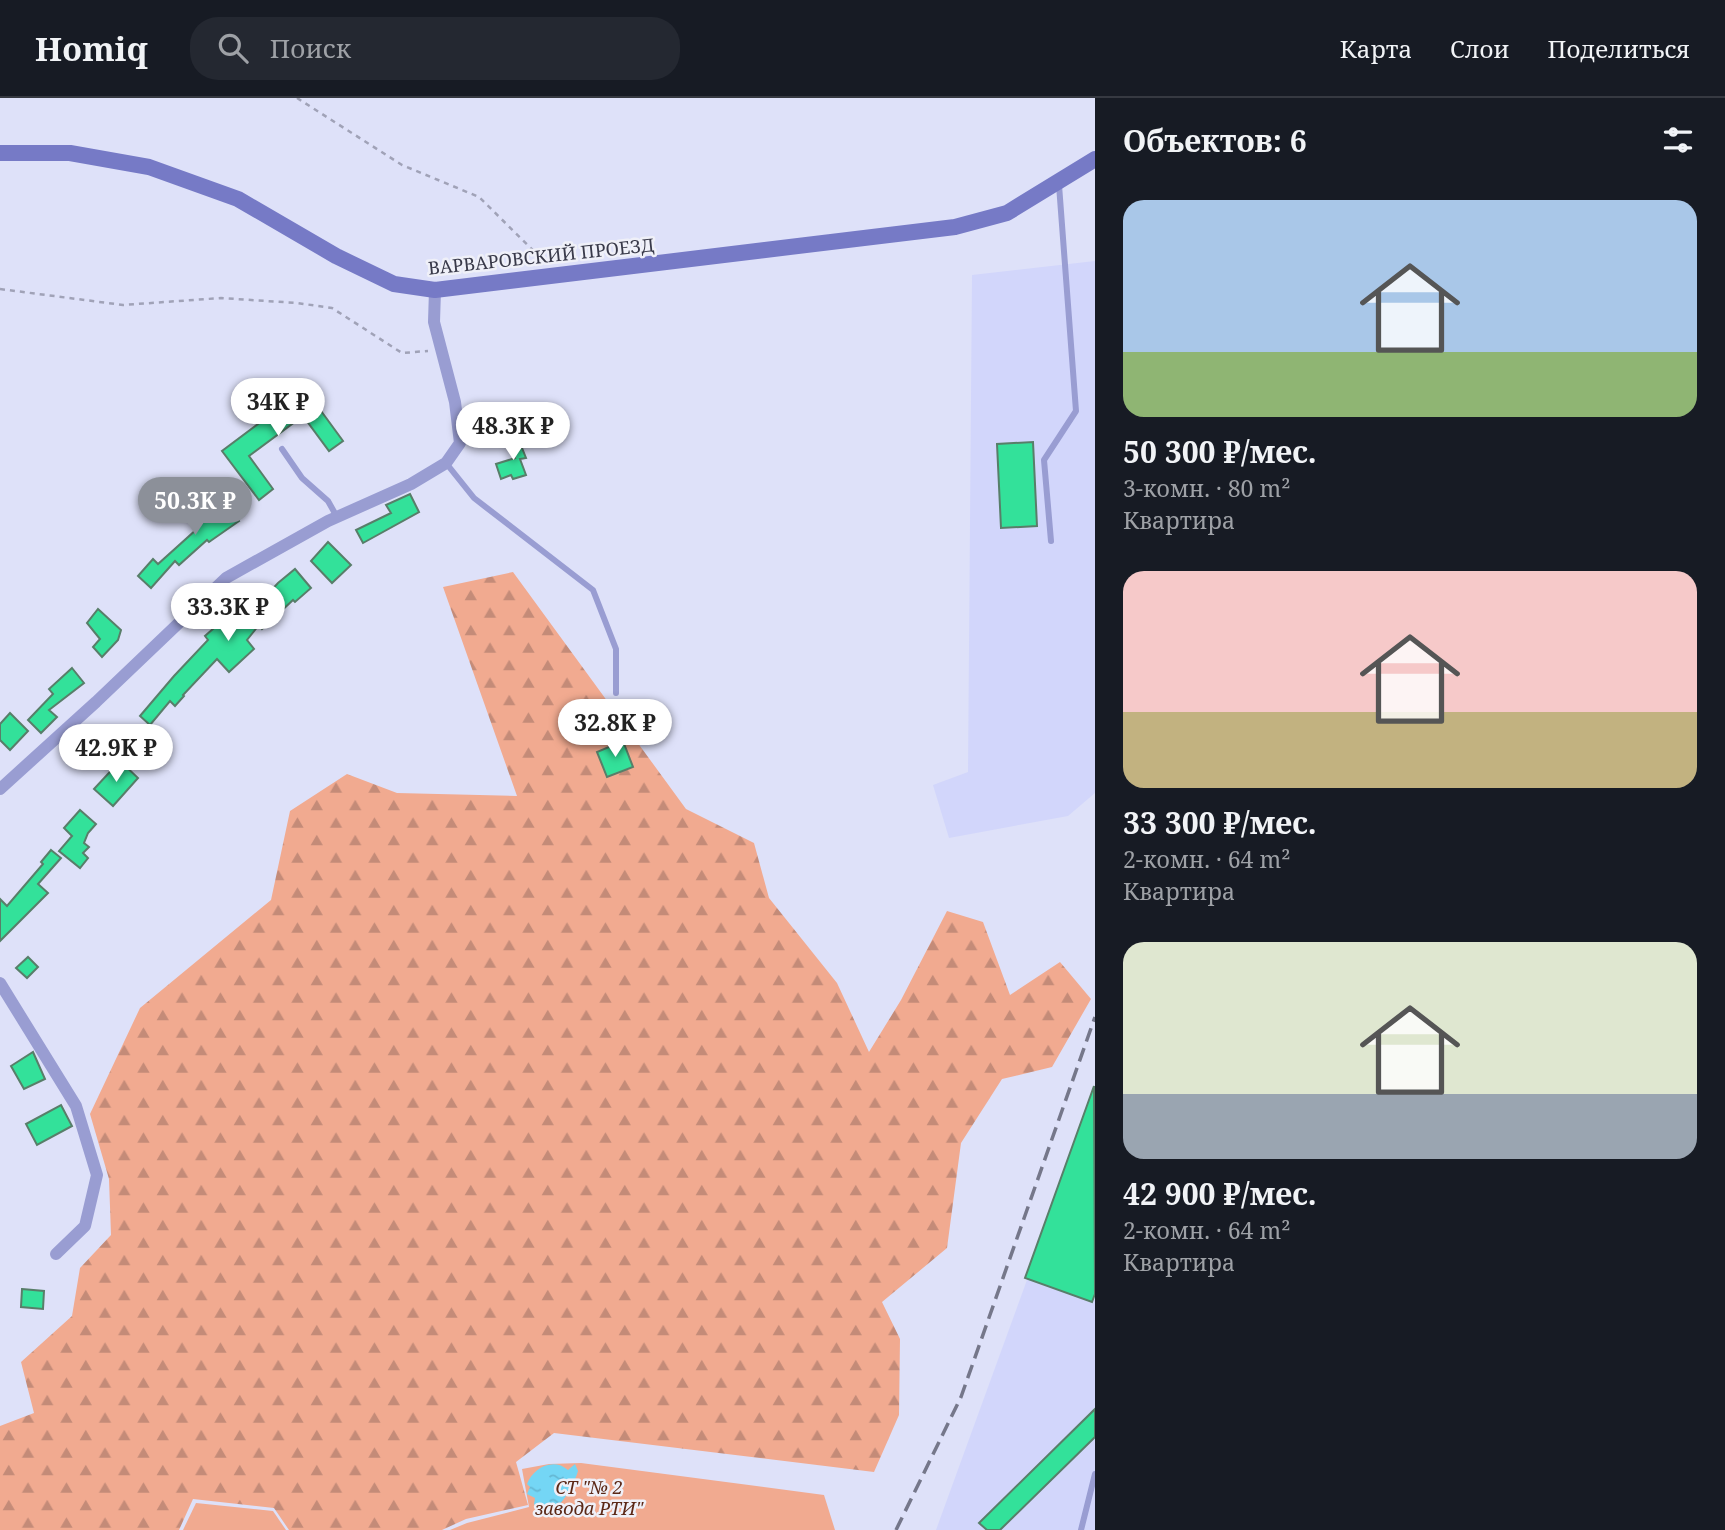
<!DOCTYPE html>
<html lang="ru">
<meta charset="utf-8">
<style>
:root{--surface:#171b24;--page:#242831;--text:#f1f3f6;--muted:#9ea1a6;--line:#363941;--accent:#8c9099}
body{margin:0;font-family:"Noto Serif",serif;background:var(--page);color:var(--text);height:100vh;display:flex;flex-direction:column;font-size:26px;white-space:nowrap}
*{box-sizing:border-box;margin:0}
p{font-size:23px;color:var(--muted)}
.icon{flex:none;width:38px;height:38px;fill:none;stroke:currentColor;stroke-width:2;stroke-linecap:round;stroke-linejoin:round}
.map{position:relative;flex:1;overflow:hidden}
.sheet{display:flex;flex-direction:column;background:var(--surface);width:630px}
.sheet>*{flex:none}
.price{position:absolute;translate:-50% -60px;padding:0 16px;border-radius:24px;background:#fff;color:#222;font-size:23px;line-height:46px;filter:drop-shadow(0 2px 4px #0008)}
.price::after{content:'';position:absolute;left:50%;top:42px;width:21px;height:16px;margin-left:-10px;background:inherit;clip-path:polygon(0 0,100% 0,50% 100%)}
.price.on{background:var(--accent);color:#fff}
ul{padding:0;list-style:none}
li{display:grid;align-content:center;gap:14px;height:371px;padding:0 28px}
li span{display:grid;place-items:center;height:217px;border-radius:21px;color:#555}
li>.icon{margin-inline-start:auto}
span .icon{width:126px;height:126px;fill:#fffc;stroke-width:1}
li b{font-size:30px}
h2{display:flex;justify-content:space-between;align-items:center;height:84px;padding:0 28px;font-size:30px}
header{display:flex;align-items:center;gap:42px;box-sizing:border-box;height:98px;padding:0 35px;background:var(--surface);border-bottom:2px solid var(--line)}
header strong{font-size:33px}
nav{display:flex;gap:38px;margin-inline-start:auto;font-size:24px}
.search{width:490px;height:63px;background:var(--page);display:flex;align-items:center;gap:18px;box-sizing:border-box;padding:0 24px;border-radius:28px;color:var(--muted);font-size:26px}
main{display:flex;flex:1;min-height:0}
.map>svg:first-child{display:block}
.built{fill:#d2d6fb}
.forest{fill:url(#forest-firs)}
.garden{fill:#f1aa90}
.water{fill:url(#water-ripples)}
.building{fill:#33e19a;stroke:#587e69;stroke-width:2}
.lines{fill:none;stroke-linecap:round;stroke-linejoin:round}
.path{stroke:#a0a2b7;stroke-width:2.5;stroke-dasharray:5 5;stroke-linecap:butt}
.lane{stroke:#999dd2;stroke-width:6}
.street{stroke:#999dd2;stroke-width:12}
.secondary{stroke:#767ac6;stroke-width:16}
.rail{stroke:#75778a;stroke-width:3.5;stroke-dasharray:14 7;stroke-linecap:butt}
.labels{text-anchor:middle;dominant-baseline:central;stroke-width:5;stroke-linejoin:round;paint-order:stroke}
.street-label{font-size:18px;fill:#393a4a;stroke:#eff0f8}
.park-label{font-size:18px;font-style:italic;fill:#5b2816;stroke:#eff0f8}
</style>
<header>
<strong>Homiq</strong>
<div class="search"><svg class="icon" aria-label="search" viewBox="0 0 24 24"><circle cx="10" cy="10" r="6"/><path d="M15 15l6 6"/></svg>Поиск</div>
<nav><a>Карта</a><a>Слои</a><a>Поделиться</a></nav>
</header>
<main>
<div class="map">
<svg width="1095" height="1432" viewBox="0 0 1095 1432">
<defs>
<pattern id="forest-firs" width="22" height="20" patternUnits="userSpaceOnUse" patternTransform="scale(1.75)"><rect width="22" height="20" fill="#f1aa90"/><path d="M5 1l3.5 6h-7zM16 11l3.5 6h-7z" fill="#c48b78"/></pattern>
<pattern id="water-ripples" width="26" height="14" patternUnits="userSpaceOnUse" patternTransform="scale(1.75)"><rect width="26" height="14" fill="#74d6f5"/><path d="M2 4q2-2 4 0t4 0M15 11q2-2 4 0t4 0" fill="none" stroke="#65b8d4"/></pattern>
</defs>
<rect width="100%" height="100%" fill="#dee1f9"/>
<!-- built -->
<g class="built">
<polygon points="1095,163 1095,695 1068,718 949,740 933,687 968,674 972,177"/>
<polygon points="1095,995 1095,1432 936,1432"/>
</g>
<!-- forest -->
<polygon class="forest" points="513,474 686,711 754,745 769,800 837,885 869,954 901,902 947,813 983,824 1010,897 1060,864 1091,901 1052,969 1002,981 961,1045 947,1150 882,1204 900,1241 899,1317 874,1374 554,1335 516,1364 528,1407 466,1421 442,1432 289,1432 274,1410 193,1401 179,1432 0,1432 0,1328 34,1315 21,1264 72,1218 80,1170 111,1137 109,1081 90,1016 140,910 271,802 290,713 347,676 397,695 517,698 443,489"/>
<!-- garden -->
<g class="garden">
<polygon points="581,1365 824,1397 835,1432 450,1432 467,1425 529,1409 522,1371 549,1366"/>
<polygon points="196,1405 273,1413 286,1432 183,1432"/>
</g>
<!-- water -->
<path class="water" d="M575 1366 578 1373C574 1387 552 1432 534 1406L535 1400 527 1396 530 1389 527 1386C533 1370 553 1359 568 1372Z"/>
<!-- building -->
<g class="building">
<polygon points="305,291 343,343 329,353 303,318 249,358 273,391 259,402 222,353"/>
<polygon points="518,340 526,360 520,361 526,377 513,381 511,377 501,381 496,366 515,360 509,343"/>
<polygon points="1033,344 1037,428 1001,430 997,346"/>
<polygon points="215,387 239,423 209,444 207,442 179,467 175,463 151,490 138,478 153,461 158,466 198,430 195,426 215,410 204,395"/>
<polygon points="410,396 419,414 363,445 356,432 391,415 386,407"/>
<polygon points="328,444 351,467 332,485 311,463"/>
<polygon points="295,471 311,490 295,504 293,502 262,531 259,527 247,542 254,551 229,574 217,561 183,597 184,598 175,608 170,603 150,627 140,618 174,578 208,542 205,538 231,515 241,525 278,485"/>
<polygon points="98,511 121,532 118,542 102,559 93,549 100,541 87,525"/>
<polygon points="72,570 84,585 49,612 57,619 41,635 28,622 53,596 49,591"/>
<polygon points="10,615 28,633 10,652 0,642 0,626"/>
<polygon points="623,643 633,669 607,679 597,654"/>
<polygon points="120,663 138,680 113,708 94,691"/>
<polygon points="80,712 96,726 88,735 84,745 89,749 83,755 88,760 80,770 59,753 72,738 64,730"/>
<polygon points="51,752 61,760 38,786 48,795 0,843 0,801 7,808 43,766 41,764"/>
<polygon points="28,859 38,869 27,880 16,870"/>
<polygon points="33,954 45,981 24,991 11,968"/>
<polygon points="1094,988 1095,1196 1092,1204 1025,1180"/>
<polygon points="61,1007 72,1028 37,1047 26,1026"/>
<polygon points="22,1191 44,1193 43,1211 21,1209"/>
<polygon points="1095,1311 1095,1339 1000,1432 987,1432 979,1425"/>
</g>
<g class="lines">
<!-- path -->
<g class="path">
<polyline points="297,0 402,67 479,99 546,165"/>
<polyline points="0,191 123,207 221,200 297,205 332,210 402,255 428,253"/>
</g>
<!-- lane -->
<g class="lane">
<polyline points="282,351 302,380 328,403 337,419"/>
<polyline points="446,365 474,400 593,492 616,551 616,595"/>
<polyline points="1051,443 1044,362 1076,313 1059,87"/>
<polyline points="1081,1432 1095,1376"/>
</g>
<!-- street -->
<g class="street">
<polyline points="0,691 96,604 226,480 328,423 411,386 446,365 460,345 455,304 434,224 435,192"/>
<polyline points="0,885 76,1008 97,1077 85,1128 56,1156"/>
</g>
<!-- secondary -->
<polyline class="secondary" points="0,55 70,55 149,69 238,101 336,158 394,186 435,192 955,129 1007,115 1095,61"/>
<!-- rail -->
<polyline class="rail" points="896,1432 961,1299 1095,919"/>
</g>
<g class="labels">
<!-- street labels -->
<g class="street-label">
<text transform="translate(541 158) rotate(-6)">ВАРВАРОВСКИЙ ПРОЕЗД</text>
</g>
<!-- park labels -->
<g class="park-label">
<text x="589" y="1389">СТ "№ 2<tspan x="589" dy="21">завода РТИ"</tspan></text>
</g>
</g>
</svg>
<b class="price" style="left:278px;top:340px">34K ₽</b>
<b class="price" style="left:513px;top:364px">48.3K ₽</b>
<b class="price on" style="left:195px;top:439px">50.3K ₽</b>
<b class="price" style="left:228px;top:545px">33.3K ₽</b>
<b class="price" style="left:615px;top:661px">32.8K ₽</b>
<b class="price" style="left:116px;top:686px">42.9K ₽</b>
</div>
<section class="sheet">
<h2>Объектов: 6<svg class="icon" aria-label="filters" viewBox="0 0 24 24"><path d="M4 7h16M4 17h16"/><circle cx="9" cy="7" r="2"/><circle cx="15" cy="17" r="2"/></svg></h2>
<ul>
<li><span style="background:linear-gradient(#a9c7e8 70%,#8fb573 0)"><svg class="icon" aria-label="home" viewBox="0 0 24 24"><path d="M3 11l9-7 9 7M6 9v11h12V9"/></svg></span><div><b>50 300 ₽/мес.</b><p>3-комн. · 80 m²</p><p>Квартира</p></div></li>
<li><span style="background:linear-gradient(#f6c9c9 65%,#c2b280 0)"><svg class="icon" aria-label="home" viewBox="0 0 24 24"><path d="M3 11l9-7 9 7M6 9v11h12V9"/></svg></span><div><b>33 300 ₽/мес.</b><p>2-комн. · 64 m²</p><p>Квартира</p></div></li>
<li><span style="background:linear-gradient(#dfe7d0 70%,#9aa5b1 0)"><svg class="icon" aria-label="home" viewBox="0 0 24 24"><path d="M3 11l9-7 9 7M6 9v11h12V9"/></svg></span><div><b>42 900 ₽/мес.</b><p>2-комн. · 64 m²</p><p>Квартира</p></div></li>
</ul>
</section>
</main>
